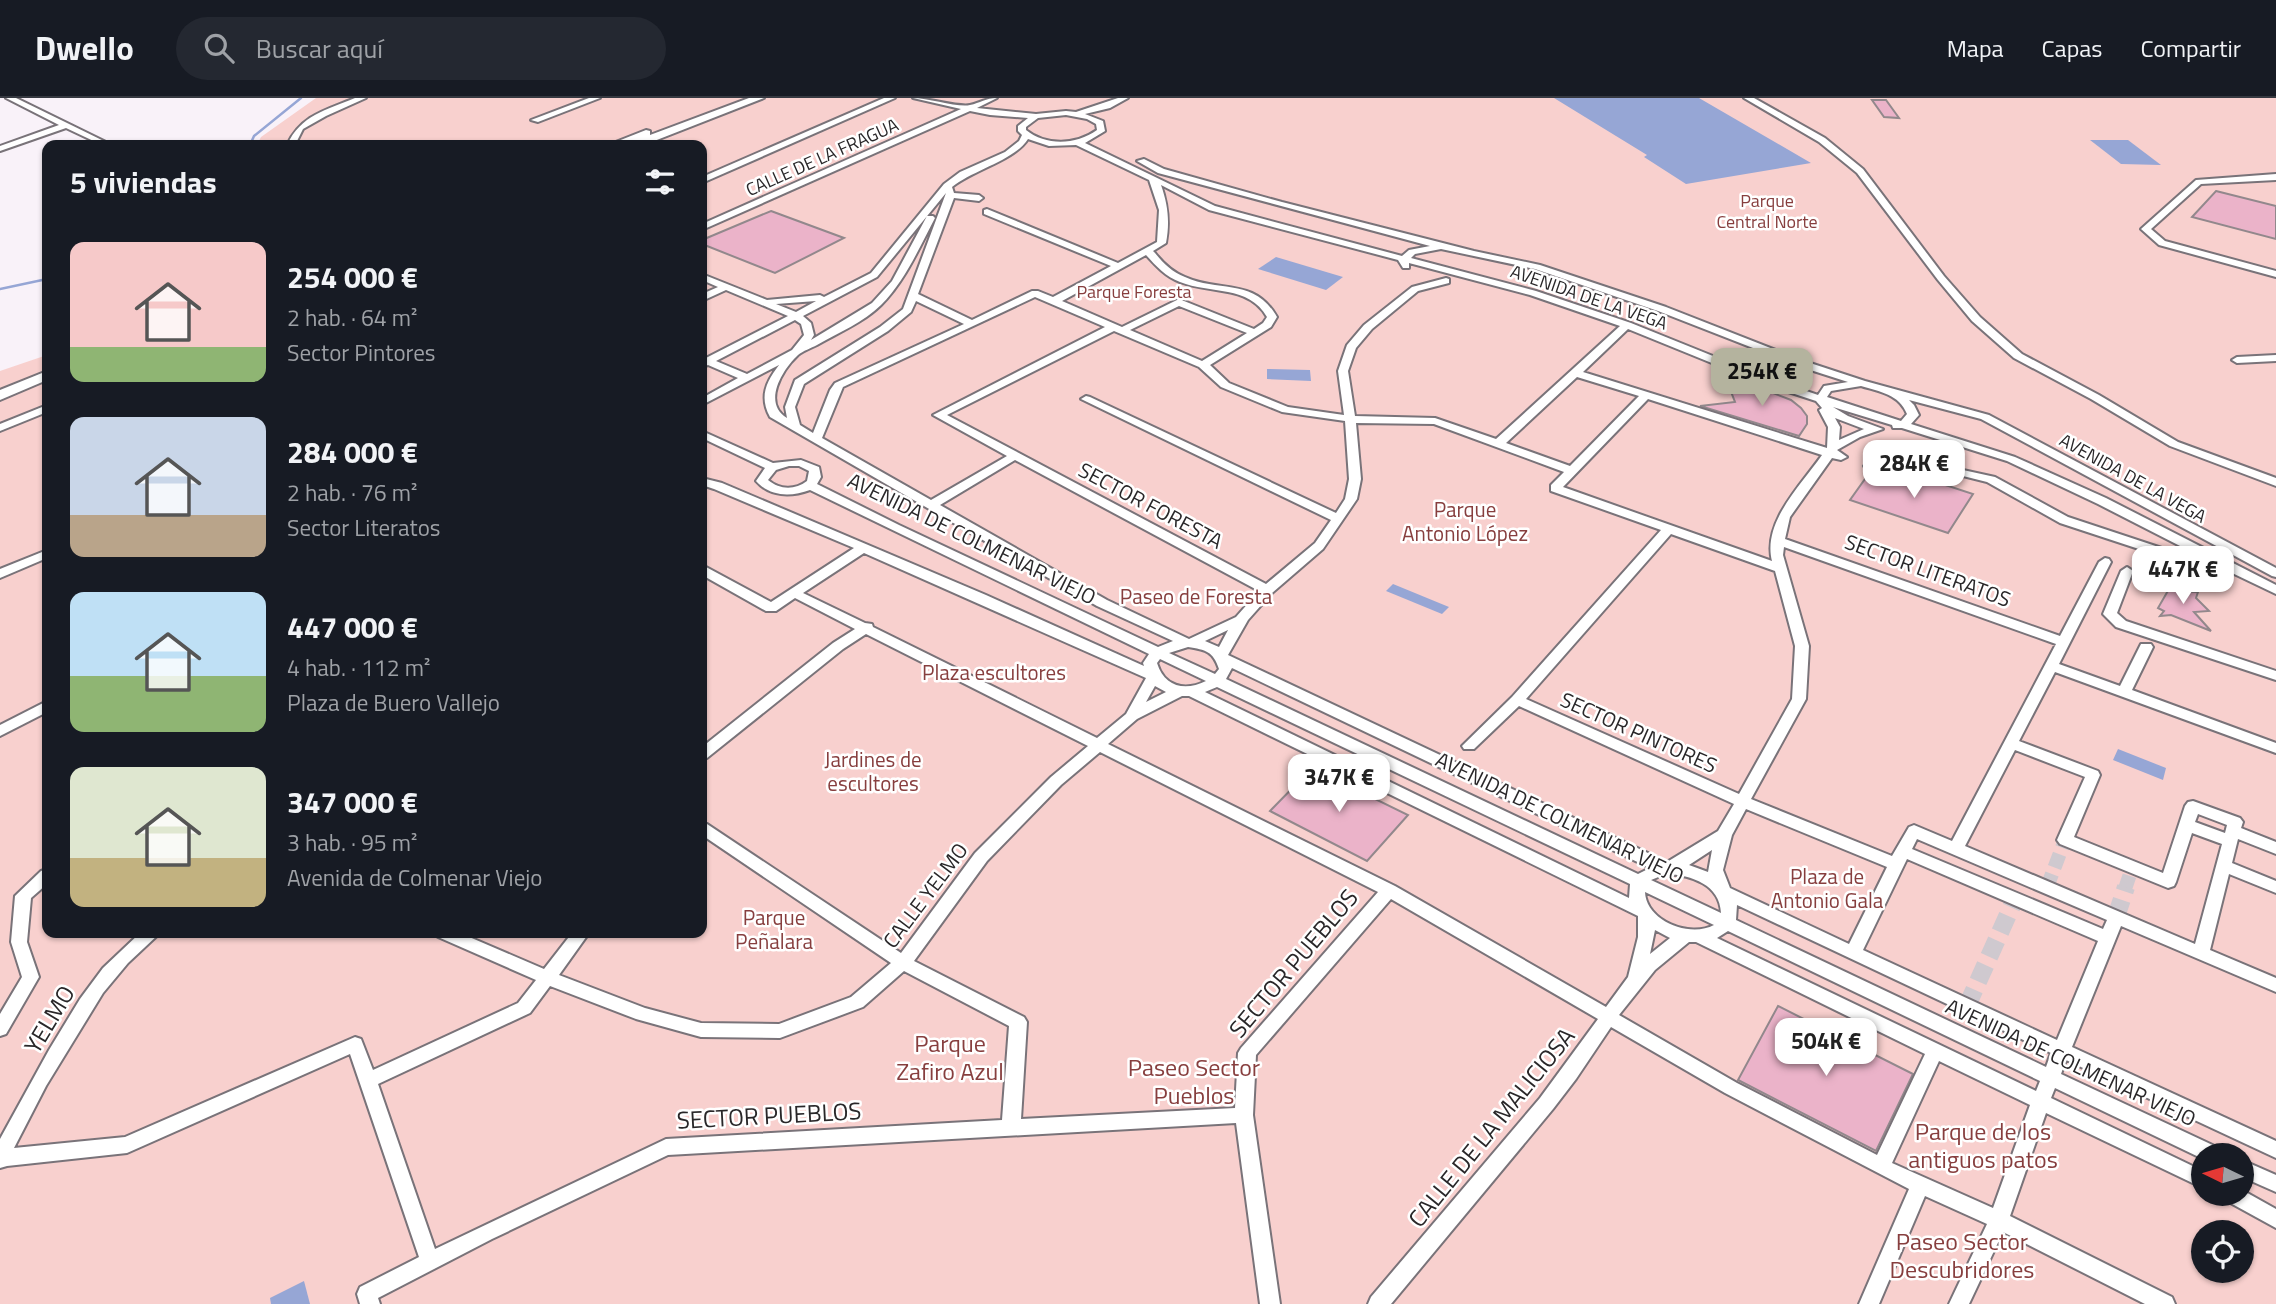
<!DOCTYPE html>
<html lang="es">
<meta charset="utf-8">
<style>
:root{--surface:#171b24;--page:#242831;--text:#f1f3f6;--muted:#9ea1a6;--line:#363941;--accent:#b4b39e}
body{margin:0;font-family:"Titillium Web",sans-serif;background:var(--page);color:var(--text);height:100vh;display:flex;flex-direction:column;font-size:26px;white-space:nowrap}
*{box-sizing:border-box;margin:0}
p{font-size:23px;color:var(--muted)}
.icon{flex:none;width:38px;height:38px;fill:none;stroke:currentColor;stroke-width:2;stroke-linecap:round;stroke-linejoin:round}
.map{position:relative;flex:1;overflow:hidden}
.details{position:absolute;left:42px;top:42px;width:665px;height:798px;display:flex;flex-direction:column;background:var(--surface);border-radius:14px;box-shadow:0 2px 5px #0004}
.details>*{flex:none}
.needle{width:46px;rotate:275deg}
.fabs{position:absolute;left:2191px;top:1045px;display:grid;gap:14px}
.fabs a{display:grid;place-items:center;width:63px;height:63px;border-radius:50%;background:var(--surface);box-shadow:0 2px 5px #0004;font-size:35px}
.price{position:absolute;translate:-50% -60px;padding:0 16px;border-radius:14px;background:#fff;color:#222;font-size:23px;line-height:46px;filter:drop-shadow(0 2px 4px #0008)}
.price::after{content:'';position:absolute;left:50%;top:42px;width:21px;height:16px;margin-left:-10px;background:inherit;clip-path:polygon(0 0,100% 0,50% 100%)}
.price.selected{background:var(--accent);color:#111}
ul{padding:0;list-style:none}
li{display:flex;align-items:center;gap:21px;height:175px;padding:0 28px}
li span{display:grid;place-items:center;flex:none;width:196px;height:140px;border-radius:14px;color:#555}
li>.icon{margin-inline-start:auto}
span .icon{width:84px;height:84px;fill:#fffc;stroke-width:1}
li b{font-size:30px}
h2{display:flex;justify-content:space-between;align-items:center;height:84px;padding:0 28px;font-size:30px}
header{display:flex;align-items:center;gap:42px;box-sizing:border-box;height:98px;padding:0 35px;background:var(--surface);border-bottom:2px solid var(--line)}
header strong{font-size:33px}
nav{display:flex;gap:38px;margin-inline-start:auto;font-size:24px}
.search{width:490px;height:63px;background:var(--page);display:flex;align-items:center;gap:18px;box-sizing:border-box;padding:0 24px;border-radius:38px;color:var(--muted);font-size:26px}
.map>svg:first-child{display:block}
.green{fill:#f8d0ce;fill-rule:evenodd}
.water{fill:#96a6d5}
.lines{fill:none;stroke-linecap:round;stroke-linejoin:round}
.stream{stroke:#96a6d5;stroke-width:2.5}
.building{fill:#ebb3c9;stroke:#92888c;stroke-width:2}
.street-tunnel-far1{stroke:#cfc9cf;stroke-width:14;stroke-dasharray:14 7;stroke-linecap:butt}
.street-tunnel{stroke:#cfc9cf;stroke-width:18;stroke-dasharray:18 9;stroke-linecap:butt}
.street-casing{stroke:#797379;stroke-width:4}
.secondary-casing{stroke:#797379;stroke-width:4}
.street{fill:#fff;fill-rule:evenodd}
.secondary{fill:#fff;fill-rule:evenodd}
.labels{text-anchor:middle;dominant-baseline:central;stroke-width:5;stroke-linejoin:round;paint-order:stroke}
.far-street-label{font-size:18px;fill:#292729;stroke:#fff}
.far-park-label{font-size:18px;fill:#873e3e;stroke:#fff}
.street-label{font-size:21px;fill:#292729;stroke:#fff}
.park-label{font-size:21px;fill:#873e3e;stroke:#fff}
.near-street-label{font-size:24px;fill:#292729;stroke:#fff}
.near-park-label{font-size:24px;fill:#873e3e;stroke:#fff}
</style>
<header>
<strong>Dwello</strong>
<div class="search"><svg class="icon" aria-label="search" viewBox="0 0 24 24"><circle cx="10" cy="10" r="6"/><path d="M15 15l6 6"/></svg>Buscar aquí</div>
<nav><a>Mapa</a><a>Capas</a><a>Compartir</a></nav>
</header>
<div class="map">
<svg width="2276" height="1206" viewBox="0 0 2276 1206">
<rect width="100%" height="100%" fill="#f9f2f9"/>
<!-- green -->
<path class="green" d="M316 0H2276V1206H0V273L47 257V835H702V47H257L261 39ZM2203 1057H2242V1096H2203ZM2203 1134H2242V1172H2203Z"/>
<!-- water -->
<g class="water">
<polygon points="1554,0 1699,0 1811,65 1686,86 1644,59 1647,57"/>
<polygon points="2090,42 2128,42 2161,67 2121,66"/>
<polygon points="1276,159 1343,179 1326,192 1258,171"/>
<polygon points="1267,271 1310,272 1311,283 1267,281"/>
<polygon points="1393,486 1449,509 1442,516 1386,493"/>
<polygon points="2118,651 2166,670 2163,682 2113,662"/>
<polygon points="304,1183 310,1206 271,1206 270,1200"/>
</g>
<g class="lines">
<!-- stream -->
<g class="stream">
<polyline points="250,47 254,38 301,0"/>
<polyline points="0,191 47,181"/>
</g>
</g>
<!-- building -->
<g class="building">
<polygon points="1872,2 1886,2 1899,20 1884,19"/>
<polygon points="2216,93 2276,108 2276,141 2192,119"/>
<polygon points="771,113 844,140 775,175 702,146 702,142"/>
<polygon points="1724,276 1791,302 1801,310 1807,318 1807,326 1799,338 1700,308 1735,304"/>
<polygon points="1870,374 1910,386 1915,379 1924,380 1973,396 1948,435 1850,402"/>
<polygon points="2181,490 2183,493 2198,494 2196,500 2209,513 2194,514 2211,533 2171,517 2160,518 2164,513 2158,510 2169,491"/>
<polygon points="1312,670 1408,717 1367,763 1270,713"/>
<polygon points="1778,908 1913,976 1876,1053 1738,982"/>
</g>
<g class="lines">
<!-- street-tunnel-far1 -->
<g class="street-tunnel-far1">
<polyline points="2047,789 2065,742"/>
<polyline points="2125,791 2132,770"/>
</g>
<!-- street-tunnel -->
<g class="street-tunnel">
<polyline points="2116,819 2126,789"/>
<polyline points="1967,908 2015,801"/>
</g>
<defs>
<g id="street">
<polygon points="6,0 16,0 112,47 102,47 66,30 0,53 0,48 59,27"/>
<path d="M355 0H366L326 18 303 31 295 47H287C301 17 326 12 355 0Z"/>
<polygon points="589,0 600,0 538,24 531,22"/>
<polygon points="884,0 895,0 702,85 702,79"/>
<path d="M913 0C929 0 959 10 970 7 980 5 986 0 997 0L977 10 1036 16 1066 13 1076 14 1118 0H1128L1110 10 1085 16 1103 23 1105 33 1085 45 1215 108 1402 158 1409 152 1430 148 1158 75 1137 63 1144 61 1164 71 1282 104 1474 153 1540 167 1666 209 1801 262 1865 283 1989 317 2276 470V479L2272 478 1981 321 1909 302 1914 307 1919 317 1911 326 2015 359 2106 400 2276 487V496L2230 474 2229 478H2221L2060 425 1987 384 1963 378 1888 376 1866 370 1864 368 1870 365 1888 370 1963 372 1995 379 2068 419 2225 471 2098 406 2007 363 1902 330H1893L1892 327 1833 309 1848 318 1883 331 1860 339 1837 352 1847 359 1841 362 1832 360 1790 419 1785 441 2060 538 2099 464 2105 460 2109 461 2111 464 2059 566 2120 588 2141 546H2151L2153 549 2132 592 2276 645V655L2055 574 2019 643 2098 673 2100 677 2074 739 2163 775 2185 708 2188 704 2193 703 2240 720 2243 724 2241 730 2276 744V756L2238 741 2232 765 2276 783V795L2229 776 2210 852 2276 880V894L2121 828 2072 949 2276 1043V1060L2066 962 2061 976 2221 1051 2223 1057H2203V1061L2055 990 2051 1000 2203 1073V1090L2046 1015 2010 1118 2172 1199 2175 1206H2145L2003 1134 1969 1206H1949L1987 1126 1925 1098 1879 1206H1859L1909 1091 1725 995 1611 929 1576 981 1553 1011 1391 1206H1368L1371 1199 1540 1000 1598 921 1391 801 1256 957 1253 1017 1280 1206H1260L1236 1025 668 1057 492 1141 378 1200 380 1206H360L357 1196 360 1189 419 1159 350 956 127 1055 7 1068 0 1070V1041L49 952 80 901 103 870 140 835H160L128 865 103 895 46 988 14 1050 125 1039 355 939 361 941 373 972 518 905 536 882 438 839 436 835H460L544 871 572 835H589L559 877 645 910 701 925 779 926 851 899 891 865 702 737V725L707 726 901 855 975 755 1051 679 1088 648 866 536 843 551 707 660 702 661V649L833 545 855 531 795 500 776 513H766L702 477V468L706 469 771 504 854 450 714 391 702 387V380L722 385 986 497 1144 568 1143 565 1149 556 810 392C791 399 770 399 756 383L765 370 702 340V333L773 365 801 362 819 369 821 379 817 386 899 427 1158 549 1173 543 1097 508 770 319C759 299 766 284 779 267L702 307V300L738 280 708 267 702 269V262L788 218 726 192 702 203V196L718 189 702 182V176L767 202 820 197 824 199 871 175 944 86 960 74 1005 54 1019 43 1022 37 1018 33V28L1028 20 990 17 970 13 702 132V126L961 11ZM1066 17 1087 21 1096 26 1097 32C1076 47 1046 48 1026 32V29L1038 20ZM1028 41 1049 48 1076 47 1149 82 1159 112 1157 144 1118 165 987 111 984 112V116L1111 168 1053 199 1038 193H1032L972 222 918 196 954 100 979 103 983 100 979 97 954 95 952 89C973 72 1015 62 1028 41ZM1161 87 1209 112 1398 162 1403 170H1409V165L1530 197 1620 228 1496 341 1435 320 1355 318 1348 273 1356 250 1372 231 1418 193 1449 185V181L1446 180 1412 189 1364 227 1347 247 1338 273 1344 317 1288 309 1229 285 1210 267 1271 229 1277 219C1254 179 1220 195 1185 179 1172 174 1163 165 1155 155L1153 153 1166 145C1170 124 1168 107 1161 87ZM946 95 903 211 880 229 795 282 785 309 787 320C762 305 782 272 798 257 803 253 811 250 817 247 838 235 864 224 881 207 905 183 919 150 935 120L933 118H927L892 183 872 205 811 242 814 237 811 225 803 218 877 179ZM1441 151 1535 171 1658 213 1789 264 1765 279 1631 225 1536 193 1411 160 1415 156ZM1146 157C1156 168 1166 179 1180 184 1210 196 1249 187 1267 219L1263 225 1254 231 1179 201 1122 229 1062 203ZM1035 199 1105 229 933 317 1007 358 931 402 822 340 843 289ZM816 203 796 214 776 206ZM916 203 964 226 835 285 830 292 813 335 800 327 795 309 804 286 888 233 911 214ZM1179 208 1247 235 1202 263 1130 232ZM795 222 801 226 804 237 792 252 747 276 716 263ZM1628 231 1761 285 1816 303 1822 310 1819 312 1828 329 1827 350 1583 274ZM1114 233 1199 269 1221 289 1282 314 1345 323 1349 381 1345 401 1336 415 1090 299 1086 298 1081 301 1331 422 1315 445 1266 486 947 317ZM1798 268 1848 284 1824 288 1818 297 1774 282ZM1577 279 1639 298 1570 368 1506 345ZM1861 288C1880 294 1899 296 1907 316L1901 323 1827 299 1831 293ZM1648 301 1822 357C1802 386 1762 424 1772 463L1563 389ZM1835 320 1864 331 1839 342 1840 329ZM1356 325 1434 326 1564 374 1551 387V393L1661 432 1512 599 1462 648 1464 651H1474L1519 608 1734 706 1718 733 1667 764 1228 557 1248 522 1272 495 1323 451 1357 401 1361 381ZM1015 362 1259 493 1236 519 1189 541 1107 502 940 407ZM789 368H799L809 373 807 383C795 392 780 392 768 382L776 372ZM1671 436 1775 473 1795 548 1792 601 1739 696 1526 601ZM1784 449 2056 546 1952 743 1914 727 1909 729 1892 758 1751 701 1806 601 1809 548 1783 457ZM864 455 1146 580 1126 616 1097 640 873 529 872 526 865 525 803 495ZM1228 532 1219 549 1205 543ZM1188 549C1206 552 1213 553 1219 571L1215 576 1169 555ZM1160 561 1206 583C1184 594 1164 588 1157 565ZM1232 570 1650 770 1638 776 1226 581ZM1155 588 1166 594 1146 604ZM1217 589 1630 786 1629 800 1205 594ZM1182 598H1189L1638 818V839L1628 879 1606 909 1395 788 1108 646 1137 621ZM2015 652 2085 679 2057 742 2060 746 2168 790 2174 788 2176 784 2192 735 2222 746 2195 846 1965 748ZM1100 654 1378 794 1241 950 1238 955 1235 1010 1021 1021 1027 924 1024 919 914 863 987 763 1061 687ZM1746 711 1887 769 1849 846 1730 790 1723 772 1732 737ZM2198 716 2227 727 2225 735 2195 724ZM1917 741 2107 822 2103 831 1912 751ZM1712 752 1708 774 1689 767ZM1907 761 2098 843 2057 942 1863 852ZM1666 776C1692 777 1720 787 1721 815L1651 782ZM1645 794 1714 827C1690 840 1646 823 1645 794ZM1737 807 2051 955 2046 969 1736 822ZM1655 832 1670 840 1650 856ZM1728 833 2040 983 2036 993 1717 840ZM1689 844H1696L1925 956 1877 1057 1737 985 1619 917 1655 872ZM904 873 1009 928 1002 1022 666 1041 435 1151 378 986 530 915 550 888 636 921 701 939 780 940 863 909ZM1939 963 2030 1007 1993 1110 1892 1065Z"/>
<polygon points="1744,0 1754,0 1825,40 1863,71 1944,178 1980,219 2022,256 2099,297 2178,344 2276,380 2276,388 2170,348 2091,301 2014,260 1972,223 1938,182 1857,75 1819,44"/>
<polygon points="2276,76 2276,82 2201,86 2151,131 2165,143 2276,173 2276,179 2159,147 2141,131 2196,82"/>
<polygon points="2276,257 2276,263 2237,265 2232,262 2237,259"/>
<polygon points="47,307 47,314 0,333 0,326"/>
<polygon points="47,452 47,460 0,480 0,471"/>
<polygon points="2127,469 2133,473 2117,515 2126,523 2276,573 2276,582 2116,529 2103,516 2121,473"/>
<polygon points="47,603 47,614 0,638 0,627"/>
<polygon points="47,771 47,786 31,800 27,844 39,879 6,936 0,938 0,916 22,879 11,844 15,798 41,773"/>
<polygon points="2242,1062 2276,1077 2276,1094 2242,1079"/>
<polygon points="2242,1092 2276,1111 2276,1130 2225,1102 2222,1096 2242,1096"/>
</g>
<g id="secondary">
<polygon points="749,0 764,0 644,47 628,47 630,45 608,47 646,32 650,33 650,37"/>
<polygon points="47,273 47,282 0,302 0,292"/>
</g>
</defs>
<!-- street casing -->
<use href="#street" class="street-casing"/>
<!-- secondary casing -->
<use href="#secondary" class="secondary-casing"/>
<!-- street -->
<use href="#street" class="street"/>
<!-- secondary -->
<use href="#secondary" class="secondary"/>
</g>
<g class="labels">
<!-- far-street labels -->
<g class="far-street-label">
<text transform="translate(822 59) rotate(-24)">CALLE DE LA FRAGUA</text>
<text transform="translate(1589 199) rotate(19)">AVENIDA DE LA VEGA</text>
<text transform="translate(2133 380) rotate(29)">AVENIDA DE LA VEGA</text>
</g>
<!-- far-park labels -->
<g class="far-park-label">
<text x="1767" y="102">Parque<tspan x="1767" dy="21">Central Norte</tspan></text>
<text x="1134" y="193">Parque Foresta</text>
</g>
<!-- street labels -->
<g class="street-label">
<text transform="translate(1151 407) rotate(28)">SECTOR FORESTA</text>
<text transform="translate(972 440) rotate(26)">AVENIDA DE COLMENAR VIEJO</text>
<text transform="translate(1928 472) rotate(20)">SECTOR LITERATOS</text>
<text transform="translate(1639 634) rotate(24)">SECTOR PINTORES</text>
<text transform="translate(1560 719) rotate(26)">AVENIDA DE COLMENAR VIEJO</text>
<text transform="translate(925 797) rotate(-53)">CALLE YELMO</text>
<text transform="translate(2071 964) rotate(25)">AVENIDA DE COLMENAR VIEJO</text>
</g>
<!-- park labels -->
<g class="park-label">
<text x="1465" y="411">Parque<tspan x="1465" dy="24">Antonio López</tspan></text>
<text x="1196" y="498">Paseo de Foresta</text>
<text x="994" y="574">Plaza escultores</text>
<text x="873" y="661">Jardines de<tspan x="873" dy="24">escultores</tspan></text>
<text x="1827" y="778">Plaza de<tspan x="1827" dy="24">Antonio Gala</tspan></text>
<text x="774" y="819">Parque<tspan x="774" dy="24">Peñalara</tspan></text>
</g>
<!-- near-street labels -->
<g class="near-street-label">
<text transform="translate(1293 865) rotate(-50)">SECTOR PUEBLOS</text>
<text transform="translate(49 921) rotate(-59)">YELMO</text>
<text transform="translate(769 1017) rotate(-3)">SECTOR PUEBLOS</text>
<text transform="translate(1491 1029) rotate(-51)">CALLE DE LA MALICIOSA</text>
</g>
<!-- near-park labels -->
<g class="near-park-label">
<text x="950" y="945">Parque<tspan x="950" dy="28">Zafiro Azul</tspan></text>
<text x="1194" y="969">Paseo Sector<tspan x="1194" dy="28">Pueblos</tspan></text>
<text x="1983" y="1033">Parque de los<tspan x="1983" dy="28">antiguos patos</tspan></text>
<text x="1962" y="1143">Paseo Sector<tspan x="1962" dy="28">Descubridores</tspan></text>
</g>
</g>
</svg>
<div class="fabs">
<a><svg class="needle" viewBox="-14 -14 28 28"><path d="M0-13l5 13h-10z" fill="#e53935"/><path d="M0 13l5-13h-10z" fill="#9ea1a6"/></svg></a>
<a><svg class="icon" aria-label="locate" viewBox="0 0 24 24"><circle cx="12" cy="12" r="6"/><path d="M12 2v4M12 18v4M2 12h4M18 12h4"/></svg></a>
</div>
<b class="price selected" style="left:1762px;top:310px">254K €</b>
<b class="price" style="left:1914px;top:402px">284K €</b>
<b class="price" style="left:2183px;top:508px">447K €</b>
<b class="price" style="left:1339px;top:716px">347K €</b>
<b class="price" style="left:1826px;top:980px">504K €</b>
<section class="details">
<h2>5 viviendas<svg class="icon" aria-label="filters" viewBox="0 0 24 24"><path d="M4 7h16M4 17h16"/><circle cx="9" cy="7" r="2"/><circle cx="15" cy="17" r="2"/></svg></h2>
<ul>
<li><span style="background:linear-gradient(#f6c9c9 75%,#8fb573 0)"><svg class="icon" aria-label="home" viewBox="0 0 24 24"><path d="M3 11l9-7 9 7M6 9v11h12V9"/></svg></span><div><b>254 000 €</b><p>2 hab. · 64 m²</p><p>Sector Pintores</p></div></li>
<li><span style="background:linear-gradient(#c9d6e8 70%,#b9a48a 0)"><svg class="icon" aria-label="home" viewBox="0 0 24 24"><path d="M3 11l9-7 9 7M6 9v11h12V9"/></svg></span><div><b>284 000 €</b><p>2 hab. · 76 m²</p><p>Sector Literatos</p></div></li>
<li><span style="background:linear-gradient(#bfe0f5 60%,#8fb573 0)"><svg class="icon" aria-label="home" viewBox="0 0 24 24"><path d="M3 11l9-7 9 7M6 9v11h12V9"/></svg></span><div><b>447 000 €</b><p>4 hab. · 112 m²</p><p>Plaza de Buero Vallejo</p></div></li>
<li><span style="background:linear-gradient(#dfe7d0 65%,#c2b280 0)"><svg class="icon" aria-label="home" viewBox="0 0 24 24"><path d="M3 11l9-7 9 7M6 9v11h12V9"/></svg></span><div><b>347 000 €</b><p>3 hab. · 95 m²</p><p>Avenida de Colmenar Viejo</p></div></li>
</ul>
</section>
</div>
